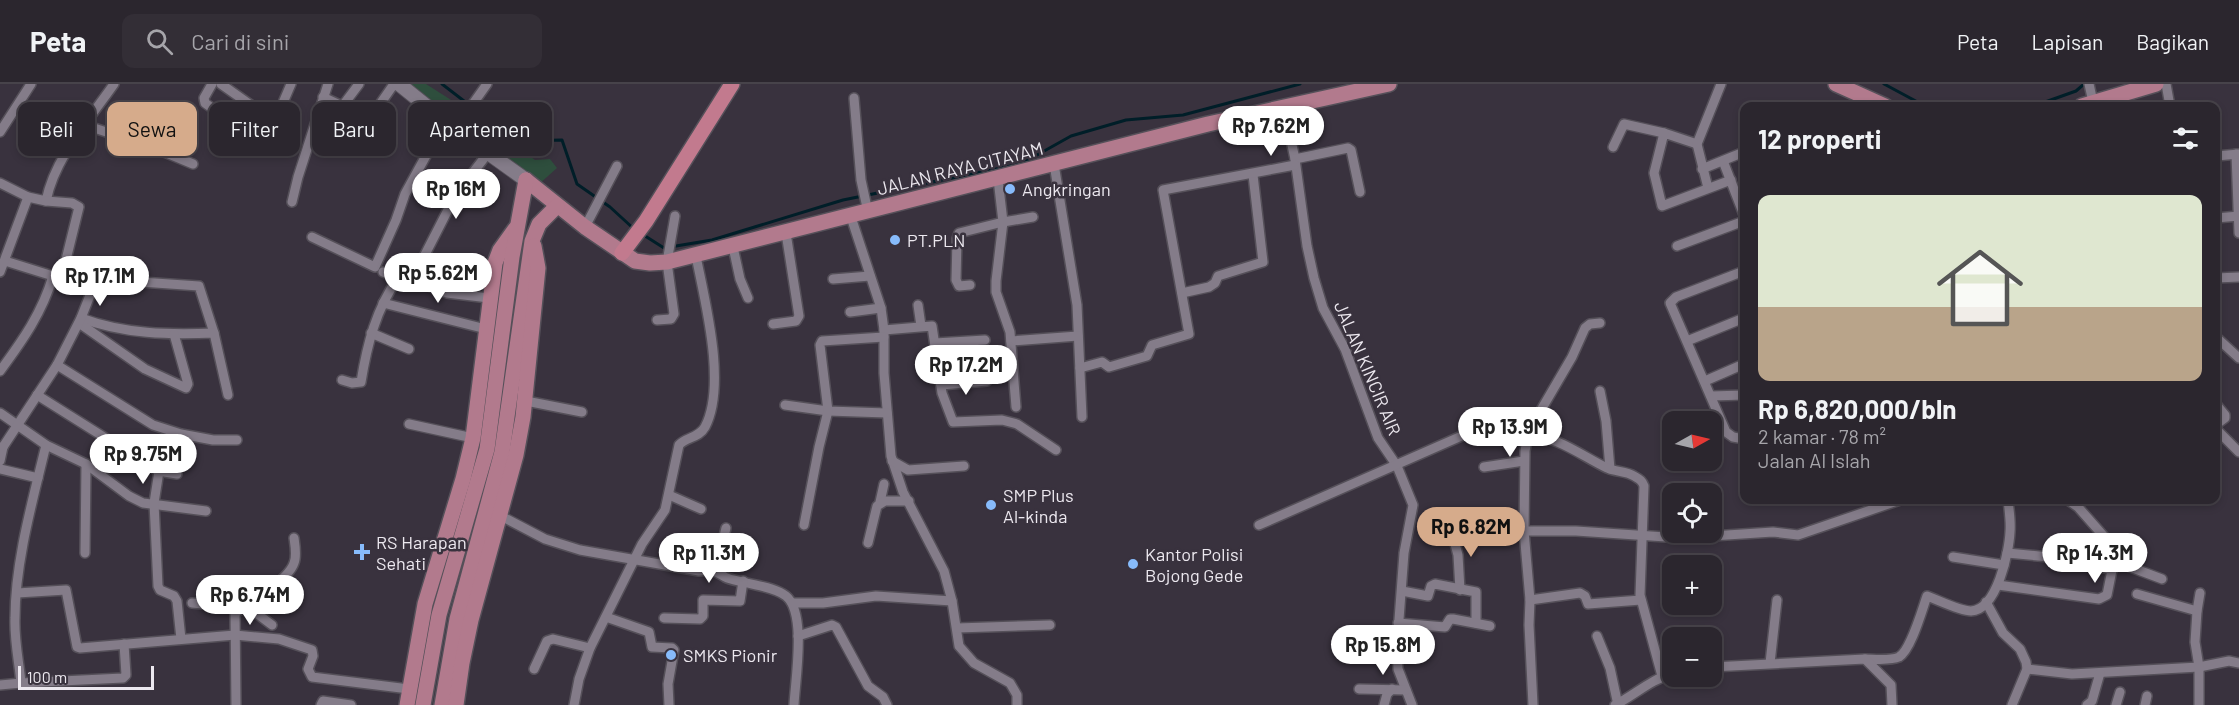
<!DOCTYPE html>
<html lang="id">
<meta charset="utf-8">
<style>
:root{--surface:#2b262e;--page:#332e36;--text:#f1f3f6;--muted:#a6a5aa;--line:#47434a;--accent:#d6ab8b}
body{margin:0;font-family:Barlow,sans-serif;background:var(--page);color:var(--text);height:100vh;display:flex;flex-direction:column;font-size:22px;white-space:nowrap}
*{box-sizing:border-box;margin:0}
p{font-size:20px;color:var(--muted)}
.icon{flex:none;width:33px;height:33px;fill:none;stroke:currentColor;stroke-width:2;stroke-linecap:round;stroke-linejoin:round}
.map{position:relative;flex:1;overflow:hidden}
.drawer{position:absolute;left:1740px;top:18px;width:480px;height:402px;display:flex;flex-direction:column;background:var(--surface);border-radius:12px;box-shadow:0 3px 9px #0003,0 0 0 2px var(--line)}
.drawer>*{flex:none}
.top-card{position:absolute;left:18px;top:18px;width:570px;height:54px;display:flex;gap:12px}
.needle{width:39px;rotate:82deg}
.controls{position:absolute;left:1662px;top:327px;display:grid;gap:12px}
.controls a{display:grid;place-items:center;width:60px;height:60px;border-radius:12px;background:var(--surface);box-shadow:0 3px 9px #0003,0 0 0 2px var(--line);font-size:30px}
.scale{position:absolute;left:18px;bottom:15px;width:136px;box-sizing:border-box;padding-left:6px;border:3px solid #ece8ef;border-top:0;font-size:16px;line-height:21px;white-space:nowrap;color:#ece8ef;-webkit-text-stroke:4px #39323e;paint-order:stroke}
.price{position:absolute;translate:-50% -51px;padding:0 14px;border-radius:21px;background:#fff;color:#222;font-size:20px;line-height:39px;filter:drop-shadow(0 2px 3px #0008)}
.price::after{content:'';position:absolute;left:50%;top:36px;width:18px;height:14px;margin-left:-9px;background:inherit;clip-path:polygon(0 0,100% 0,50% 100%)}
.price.on{background:var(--accent);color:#111}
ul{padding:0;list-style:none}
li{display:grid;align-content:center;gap:12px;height:318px;padding:0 18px}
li+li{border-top:2px solid var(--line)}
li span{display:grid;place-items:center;height:186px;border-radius:12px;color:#555}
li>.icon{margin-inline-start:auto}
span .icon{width:108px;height:108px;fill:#fffc;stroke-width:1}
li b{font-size:26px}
h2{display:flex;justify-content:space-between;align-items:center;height:72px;padding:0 18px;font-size:26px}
.tag{padding:0 21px;border-radius:12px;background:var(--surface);box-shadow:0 3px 9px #0003,0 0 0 2px var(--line);font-size:21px;line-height:54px}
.tag.on{background:var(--accent);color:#111}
header{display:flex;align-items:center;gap:36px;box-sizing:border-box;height:84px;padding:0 30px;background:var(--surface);border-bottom:2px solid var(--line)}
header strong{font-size:28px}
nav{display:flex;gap:33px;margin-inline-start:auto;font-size:21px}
.search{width:420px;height:54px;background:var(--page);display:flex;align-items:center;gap:15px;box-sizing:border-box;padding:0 21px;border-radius:12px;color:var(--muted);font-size:22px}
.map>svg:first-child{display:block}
.green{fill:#2e4e3d}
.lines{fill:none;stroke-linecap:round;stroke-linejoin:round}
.stream{stroke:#001e28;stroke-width:3}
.minor-casing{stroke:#555059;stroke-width:12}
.secondary-casing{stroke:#555059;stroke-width:16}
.primary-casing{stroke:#555059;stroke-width:18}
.trunk-casing{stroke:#555059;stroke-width:18}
.minor{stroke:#847c89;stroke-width:9}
.secondary{stroke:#847c89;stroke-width:14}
.primary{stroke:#b27a8d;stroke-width:15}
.trunk{stroke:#c27a8e;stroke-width:15}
.poi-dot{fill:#87bbfb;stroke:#39323e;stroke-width:2}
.labels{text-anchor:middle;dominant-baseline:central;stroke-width:5;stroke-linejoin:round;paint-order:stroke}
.street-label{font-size:18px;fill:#ece8ef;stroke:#39323e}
.poi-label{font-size:18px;fill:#ece8ef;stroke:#39323e;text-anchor:start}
</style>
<header>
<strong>Peta</strong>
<div class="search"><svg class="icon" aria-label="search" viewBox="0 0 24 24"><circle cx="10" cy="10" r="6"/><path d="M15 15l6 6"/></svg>Cari di sini</div>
<nav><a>Peta</a><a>Lapisan</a><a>Bagikan</a></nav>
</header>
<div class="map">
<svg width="2239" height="621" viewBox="0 0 2239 621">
<rect width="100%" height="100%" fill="#39323e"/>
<!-- green -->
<polygon class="green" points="409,0 426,0 470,28 535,76 550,75 557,84 538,101"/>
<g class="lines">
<!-- stream -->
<g class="stream">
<polyline points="442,0 516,57 562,56 577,100 610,123 634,145"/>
<polyline points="1884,0 1925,22"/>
<polyline points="2034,22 2076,7 2084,0"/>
<polyline points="642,150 664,164 712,156 843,116 1021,80 1071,52 1126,36 1183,31 1300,0"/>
</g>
<defs>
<g id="minor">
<polyline points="212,0 204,14 205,19 259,58 264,59 268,54 291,0"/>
<polyline points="221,0 275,38"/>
<polyline points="2089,0 2093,18"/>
<polyline points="2166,0 2170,22"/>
<polyline points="323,13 340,21 344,20 359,0"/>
<polyline points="854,14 861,96 868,128"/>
<polyline points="1284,24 1295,75 1307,162 1314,194 1323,224 1345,265 1378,354 1397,382 1413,421 1404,469 1397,562 1398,585 1412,621"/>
<polyline points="371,33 394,0"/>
<polyline points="85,41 152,63 193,80"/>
<polyline points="455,45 487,0"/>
<polyline points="0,48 31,0"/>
<polyline points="1697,60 1664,49 1654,89 1662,122 1731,96"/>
<polyline points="1613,63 1624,40 1664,49"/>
<polyline points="2236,70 2239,149"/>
<polyline points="2216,72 2239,70"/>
<polyline points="1295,75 1348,64 1351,66 1360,108"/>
<polyline points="1723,77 1744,131"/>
<polyline points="1054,80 1077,221 1082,333"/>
<polyline points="1702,85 1744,68"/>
<path d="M0 99 28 113 46 117C55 73 89 36 114 0"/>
<polyline points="1708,104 1697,60 1721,0"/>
<polyline points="46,117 72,119 79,123 62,192"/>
<polyline points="292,118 298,93 328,0"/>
<polyline points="851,133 881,224 884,246 884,289 891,372 903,408 944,487 952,517 959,562 974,579 1010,599 1017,611 1017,621"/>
<polyline points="2216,134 2239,132"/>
<polyline points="585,143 617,82"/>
<polyline points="312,153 375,183 396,136 405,110 445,37"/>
<polyline points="1677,162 1744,137"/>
<polyline points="733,163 740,195 748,214"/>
<polyline points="5,177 53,192 199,202 214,249"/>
<polyline points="1744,187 1676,213 1670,219 1726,348 1733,353 1744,355"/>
<polyline points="0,188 28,113"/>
<polyline points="383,188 398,194"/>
<polyline points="2216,194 2239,193"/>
<polyline points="833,195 870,192"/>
<polyline points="412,196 455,112 488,69"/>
<polyline points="970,201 959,202 956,196 957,155 959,149 1003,138 998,95"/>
<polyline points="1182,209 1209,203 1215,199 1218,192 1263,178 1253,91"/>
<polyline points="383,219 486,245"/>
<polyline points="918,221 921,242"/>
<polyline points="850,228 881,224"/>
<path d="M81 234C123 250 170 251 214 249L228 311"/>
<polyline points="657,236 671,235 674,230 667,178 675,132"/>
<polyline points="79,239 145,285 186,304 188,300 174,250"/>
<polyline points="773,240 796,237 799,232 786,149"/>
<polyline points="884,246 932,242 942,309 953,338 1002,336 1017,340 1056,366"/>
<polyline points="371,249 409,265"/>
<polyline points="2216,253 2239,274"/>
<polyline points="1011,257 1078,252"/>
<polyline points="1687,257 1744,234"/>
<polyline points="935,259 985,256"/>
<polyline points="57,281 153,341 181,350 213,356 237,356"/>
<polyline points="1080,284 1102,278 1109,283 1147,272 1152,261 1189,250 1163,106 1295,81"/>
<path d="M0 287C23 256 42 229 53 192"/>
<path d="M342 296 352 299 361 298C367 261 376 225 398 194L404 193 447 209 489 214"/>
<polyline points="1705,297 1744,280"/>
<polyline points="941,301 987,297"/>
<polyline points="1600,307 1606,337 1610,385"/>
<polyline points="37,311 158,387 177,390"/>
<polyline points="1711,312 1744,311"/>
<polyline points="526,317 582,328"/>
<polyline points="2216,320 2225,331 2225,334 2217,340 2217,346 2239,368"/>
<polyline points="785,321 828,327 887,329"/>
<polyline points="1016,323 1010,248 996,208 996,197 1003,138 1033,133"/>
<polyline points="0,329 46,361 86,380 129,412 143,419 206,427"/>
<polyline points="409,340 473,354"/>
<path d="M1528 351C1557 352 1582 372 1607 384 1616 388 1626 387 1634 392 1639 395 1642 396 1644 402L1640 511 1662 592"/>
<polyline points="0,363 3,363 57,281 81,234 96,196"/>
<polyline points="0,377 3,363"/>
<polyline points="892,377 908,386 964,382"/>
<polyline points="1484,383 1524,377"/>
<polyline points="0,385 38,394"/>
<polyline points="159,387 154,419 158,502 160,506 174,512 177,517 181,555"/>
<polyline points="1707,403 1707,410"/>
<polyline points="669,411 701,425"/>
<polyline points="2068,416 2078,423 2108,457"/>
<polyline points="880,418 884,400"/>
<path d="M499 431 545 455 580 466 699 487C712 486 714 486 725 493 730 496 740 497 747 499 759 502 776 504 786 512 807 529 795 597 794 621"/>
<polyline points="804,441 819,363 828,327 820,261 822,257 884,253"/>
<polyline points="1259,441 1498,336"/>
<polyline points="1524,447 1576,447 1681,454 1773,448 1798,451 1900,416"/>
<polyline points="1452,449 1458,471 1460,506"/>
<polyline points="868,459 877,422 885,417 909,417"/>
<polyline points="85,469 86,380"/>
<polyline points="1953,473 2004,481"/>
<polyline points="2112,486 2116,481 2122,480 2162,495"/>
<polyline points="721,488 721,465 726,444"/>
<polyline points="1998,501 2099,515 2107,511 2112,486 2070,475 2007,469"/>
<polyline points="1402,507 1428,512 1431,502 1435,500 1476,508 1476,539"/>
<polyline points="17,509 66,506 77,563 80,564 235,551 279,555 312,566 313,572 308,585 312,593 409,605"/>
<polyline points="2137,510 2197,527"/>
<polyline points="1530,516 1580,509 1585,512 1588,520 1641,516"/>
<polyline points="1986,518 2003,549 2020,565 2026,578 2027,585 2012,621"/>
<polyline points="192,519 225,522 233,525 235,529 236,621"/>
<polyline points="792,519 823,519 876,512 952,517"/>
<polyline points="247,522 272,541"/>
<path d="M235 529C250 520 289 495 294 479 297 472 295 461 294 454"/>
<polyline points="606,533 649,548 652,563 672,564 674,566 668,600 669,621"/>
<polyline points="664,534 700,535 703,532 703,516 740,517 743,497"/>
<polyline points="1398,539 1445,543 1450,535 1453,535 1490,542"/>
<polyline points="957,544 1050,541"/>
<polyline points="798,552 832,541 836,543 868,602 883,613 887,621"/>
<polyline points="1597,552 1610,584 1618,621"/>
<path d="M1865 575C1874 575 1890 577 1899 573 1911 566 1922 526 1927 512 1938 516 1960 527 1971 527 1997 526 2009 468 2010 448 2011 437 2009 426 2008 416"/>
<polyline points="1770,579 1777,516"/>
<polyline points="1712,583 1865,575 1891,601 1892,621"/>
<polyline points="534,585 547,557 553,555 590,564"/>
<polyline points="2027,585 2072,590 2199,583 2229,577 2239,579"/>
<polyline points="21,599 123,594 126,591 124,560"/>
<path d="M0 601 21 599C19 578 14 555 15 534 15 478 33 415 46 361"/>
<polyline points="1359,605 1406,606"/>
<polyline points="321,621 323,617 351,621"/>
<path d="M574 621 579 595 590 564 642 460 665 426 679 361C686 353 699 354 705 343 727 301 705 218 696 172"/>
<polyline points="1384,621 1387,610 1392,605"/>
<polyline points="1533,621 1529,541 1530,516 1524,447 1525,367 1528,351 1534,338 1572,273 1585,244 1590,240 1600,239"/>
<path d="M1615 621C1635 611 1651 595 1672 590"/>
<polyline points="2087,621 2092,617 2100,589"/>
<polyline points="2116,621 2120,608"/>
<polyline points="2145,621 2147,612"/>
<polyline points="2199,621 2199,583 2195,558 2197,527 2200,509"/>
</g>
<polyline id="secondary" points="399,0 455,45 526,96"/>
<g id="primary">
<polyline points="1836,0 1885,22"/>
<polyline points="2082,22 2156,0"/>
<polyline points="526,96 585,143 635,177 650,179 667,178 1208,40 1389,0"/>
<polyline points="407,621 425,520 463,395 473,354 495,179 500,166 515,145"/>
<polyline points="423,621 439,531 487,365 512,173 526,96"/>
<polyline points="442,621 457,535 502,368 532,157 539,140 557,122"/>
<polyline points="456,621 462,579 471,536 516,371 523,333 538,184 534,162"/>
</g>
<polyline id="trunk" points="622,169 646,137 732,0"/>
</defs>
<!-- minor casing -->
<use href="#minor" class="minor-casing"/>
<!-- secondary casing -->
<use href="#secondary" class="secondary-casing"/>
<!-- primary casing -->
<use href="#primary" class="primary-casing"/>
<!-- trunk casing -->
<use href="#trunk" class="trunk-casing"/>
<!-- minor -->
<use href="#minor" class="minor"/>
<!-- secondary -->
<use href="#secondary" class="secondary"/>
<!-- primary -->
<use href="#primary" class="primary"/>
<!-- trunk -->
<use href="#trunk" class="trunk"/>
</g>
<!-- markers -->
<g class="poi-dot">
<circle cx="1010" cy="105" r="6"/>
<circle cx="895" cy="156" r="6"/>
<circle cx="991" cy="421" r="6"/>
<path d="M359 459h6v6h6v6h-6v6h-6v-6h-6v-6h6z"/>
<circle cx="1133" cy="480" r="6"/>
<circle cx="671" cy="571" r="6"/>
</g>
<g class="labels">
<!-- street labels -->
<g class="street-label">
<text transform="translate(960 84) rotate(-14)">JALAN RAYA CITAYAM</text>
<text transform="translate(1368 284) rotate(67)">JALAN KINCIR AIR</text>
</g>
<!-- poi labels -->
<g class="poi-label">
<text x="1022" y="105">Angkringan</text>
<text x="907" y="156">PT.PLN</text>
<text x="1003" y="411">SMP Plus<tspan x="1003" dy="21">Al-kinda</tspan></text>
<text x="376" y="458">RS Harapan<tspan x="376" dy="21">Sehati</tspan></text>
<text x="1145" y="470">Kantor Polisi<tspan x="1145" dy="21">Bojong Gede</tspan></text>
<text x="683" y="571">SMKS Pionir</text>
</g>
</g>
</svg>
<div class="controls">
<a><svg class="needle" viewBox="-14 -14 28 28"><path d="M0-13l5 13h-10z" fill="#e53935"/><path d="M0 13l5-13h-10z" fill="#a6a5aa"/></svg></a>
<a><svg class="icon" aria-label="locate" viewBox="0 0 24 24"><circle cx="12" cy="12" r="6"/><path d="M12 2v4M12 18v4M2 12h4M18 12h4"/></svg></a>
<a>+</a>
<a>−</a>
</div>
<div class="scale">100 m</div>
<b class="price" style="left:1271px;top:73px">Rp 7.62M</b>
<b class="price" style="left:456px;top:136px">Rp 16M</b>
<b class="price" style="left:438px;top:220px">Rp 5.62M</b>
<b class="price" style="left:100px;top:223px">Rp 17.1M</b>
<b class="price" style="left:966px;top:312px">Rp 17.2M</b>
<b class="price" style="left:1510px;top:374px">Rp 13.9M</b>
<b class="price" style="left:143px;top:401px">Rp 9.75M</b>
<b class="price on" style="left:1471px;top:474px">Rp 6.82M</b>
<b class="price" style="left:709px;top:500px">Rp 11.3M</b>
<b class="price" style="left:2095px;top:500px">Rp 14.3M</b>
<b class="price" style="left:250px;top:542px">Rp 6.74M</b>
<b class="price" style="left:1383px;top:592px">Rp 15.8M</b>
<div class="top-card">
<a class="tag">Beli</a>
<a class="tag on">Sewa</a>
<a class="tag">Filter</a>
<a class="tag">Baru</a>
<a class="tag">Apartemen</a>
</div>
<section class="drawer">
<h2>12 properti<svg class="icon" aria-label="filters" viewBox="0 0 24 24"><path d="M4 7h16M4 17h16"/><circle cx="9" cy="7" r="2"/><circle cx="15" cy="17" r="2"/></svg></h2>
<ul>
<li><span style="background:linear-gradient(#dfe7d0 60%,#b9a48a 0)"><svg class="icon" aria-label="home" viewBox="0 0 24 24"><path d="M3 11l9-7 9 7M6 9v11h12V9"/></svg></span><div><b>Rp 6,820,000/bln</b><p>2 kamar · 78 m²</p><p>Jalan Al Islah</p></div></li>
</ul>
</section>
</div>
